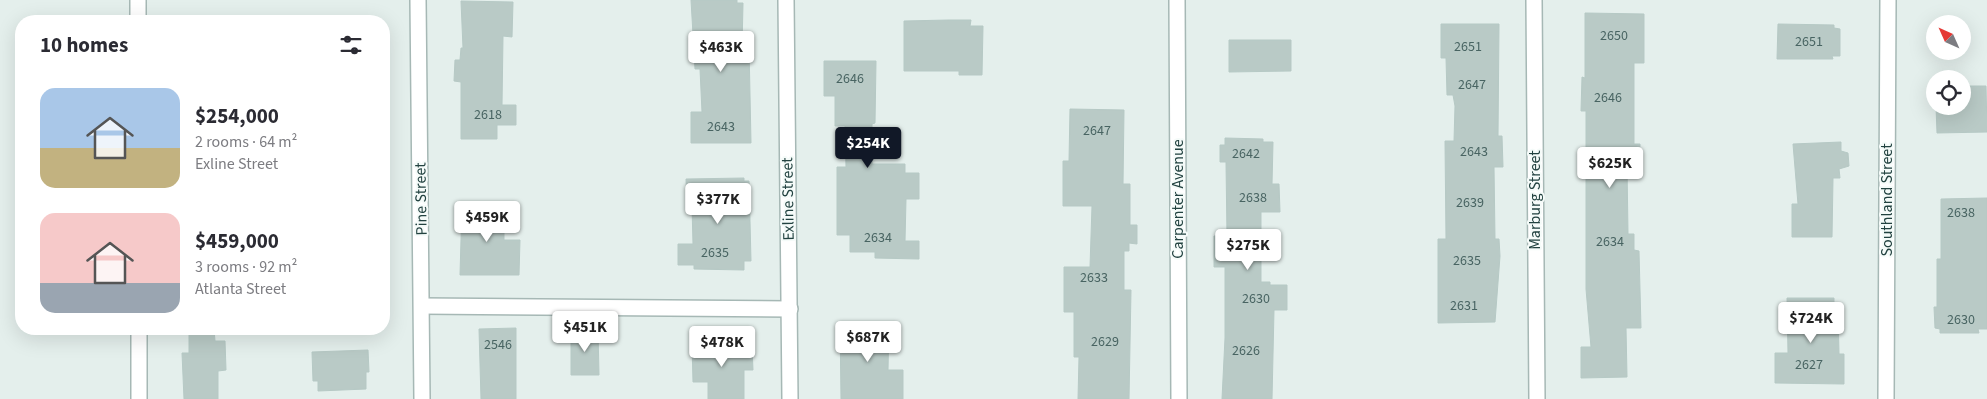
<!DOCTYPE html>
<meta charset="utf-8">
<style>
:root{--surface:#fff;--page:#f2f2f3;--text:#2b2b33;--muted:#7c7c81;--accent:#111827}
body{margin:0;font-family:"Source Sans 3",sans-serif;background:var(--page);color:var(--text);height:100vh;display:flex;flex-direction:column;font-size:19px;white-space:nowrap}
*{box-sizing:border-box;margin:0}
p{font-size:16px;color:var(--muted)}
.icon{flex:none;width:28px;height:28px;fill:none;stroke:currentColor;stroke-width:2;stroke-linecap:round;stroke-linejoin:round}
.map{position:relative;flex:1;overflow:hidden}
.side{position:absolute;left:15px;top:15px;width:375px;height:320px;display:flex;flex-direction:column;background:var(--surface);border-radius:20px;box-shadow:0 5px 20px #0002}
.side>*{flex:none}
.needle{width:32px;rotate:315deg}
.controls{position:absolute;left:1926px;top:15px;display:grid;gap:10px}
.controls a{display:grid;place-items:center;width:45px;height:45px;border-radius:50%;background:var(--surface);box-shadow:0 5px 20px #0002;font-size:25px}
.price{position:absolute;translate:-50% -42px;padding:0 11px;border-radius:5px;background:#fff;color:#222;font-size:16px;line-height:32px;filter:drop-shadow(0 1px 2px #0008)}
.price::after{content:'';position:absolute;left:50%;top:30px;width:15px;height:11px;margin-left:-8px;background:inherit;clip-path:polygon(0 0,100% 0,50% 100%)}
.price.on{background:var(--accent);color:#fff}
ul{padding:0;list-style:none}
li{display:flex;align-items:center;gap:15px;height:125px;padding:0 25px}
li span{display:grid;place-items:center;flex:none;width:140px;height:100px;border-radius:15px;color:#555}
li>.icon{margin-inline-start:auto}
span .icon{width:60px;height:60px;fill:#fffc;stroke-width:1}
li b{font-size:21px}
h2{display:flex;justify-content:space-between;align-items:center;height:60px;padding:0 25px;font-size:21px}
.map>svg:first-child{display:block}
.building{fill:#b9cac6;stroke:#b6c9c5}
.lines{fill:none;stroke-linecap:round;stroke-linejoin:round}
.minor-casing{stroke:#a6b8b5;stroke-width:18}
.minor{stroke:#fff;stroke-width:15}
.labels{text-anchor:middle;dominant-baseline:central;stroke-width:4;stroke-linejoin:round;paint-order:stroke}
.number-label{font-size:14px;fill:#486462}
.street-label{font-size:16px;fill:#224240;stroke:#f5fbf9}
</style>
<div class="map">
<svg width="1987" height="399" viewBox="0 0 1987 399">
<rect width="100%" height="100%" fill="#e4efec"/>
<!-- building -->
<g class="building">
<polygon points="691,0 737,0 737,3 743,3 742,47 749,47 751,143 691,143 691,112 702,112 700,69 695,69"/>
<polygon points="461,1 513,2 512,37 503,36 502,105 516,105 516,125 497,125 497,139 461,139 461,82 454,81 455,60 460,60 461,48 463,48"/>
<polygon points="1585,13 1644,14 1644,63 1634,63 1634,144 1640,144 1640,166 1627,166 1628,234 1634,234 1634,250 1639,251 1641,328 1626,328 1627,377 1581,378 1581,347 1591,347 1586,289 1586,111 1581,111 1582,77 1585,78"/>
<polygon points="949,20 971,20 970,26 983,26 982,75 959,75 959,71 904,71 904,21"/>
<polygon points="1441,24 1499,24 1498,136 1502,136 1503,167 1494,167 1495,239 1499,239 1500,256 1495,322 1438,323 1438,239 1446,239 1445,141 1454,141 1455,106 1453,95 1447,95 1446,58 1441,58"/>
<polygon points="1778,24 1834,25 1834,28 1840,29 1840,56 1832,56 1833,59 1777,59"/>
<polygon points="1229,40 1291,40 1291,71 1229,72"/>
<polygon points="824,61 876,61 875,123 872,124 872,164 905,164 905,173 919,173 919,199 906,199 905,241 919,241 919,259 875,258 875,252 850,252 850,235 837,235 837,167 846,167 845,126 835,126 835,96 824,96"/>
<polygon points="1962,86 1986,86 1987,132 1937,133 1936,106 1962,106"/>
<polygon points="1070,109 1124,110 1123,184 1130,184 1130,225 1137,225 1137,244 1129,243 1129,251 1124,251 1124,290 1131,290 1129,399 1078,399 1079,357 1074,357 1074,312 1064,312 1064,267 1090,267 1092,206 1063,206 1063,161 1069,161"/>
<polygon points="1225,138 1263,139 1263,142 1273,142 1272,184 1279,184 1280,212 1261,212 1261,282 1270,282 1270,285 1287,285 1287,310 1274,310 1272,399 1222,399 1225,338 1225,267 1214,267 1214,236 1227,236 1226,162 1220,162 1220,145 1225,145"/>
<polygon points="1841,142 1841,151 1848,153 1849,166 1839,169 1840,178 1833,178 1832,237 1792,237 1792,204 1798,204 1793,144"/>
<polygon points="744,178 744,181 749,181 751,261 744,261 744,270 694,269 694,265 678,265 678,244 693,244 692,206 687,206 686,179"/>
<polygon points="1987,198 1987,329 1978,329 1979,333 1940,333 1940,329 1935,328 1934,307 1937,307 1937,259 1941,259 1941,199"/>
<polygon points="462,205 504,205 504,240 520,240 519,275 460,275"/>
<polygon points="1787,298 1834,298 1834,310 1838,310 1839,354 1844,354 1844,384 1775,383 1775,353 1788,353"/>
<polygon points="840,322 889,322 888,370 903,370 903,399 841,399"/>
<polygon points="516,328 516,399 481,399 479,329"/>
<polygon points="189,329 214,329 215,341 225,341 226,370 218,371 218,399 184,399 182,353 189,353"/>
<polygon points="571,331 598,331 599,375 571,375"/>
<polygon points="746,342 747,348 752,348 753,370 744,370 744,399 708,399 708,382 693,382 692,343"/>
<polygon points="368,350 369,372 366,372 366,389 318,391 318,381 313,381 312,352"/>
</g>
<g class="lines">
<defs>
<g id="minor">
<polyline points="138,0 138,21"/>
<polyline points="418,0 422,399"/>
<polyline points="786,0 790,399"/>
<polyline points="1177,0 1179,399"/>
<polyline points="1534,0 1537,399"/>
<polyline points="422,306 790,309"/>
<polyline points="139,329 139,399"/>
<polyline points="1886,399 1888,0"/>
</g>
</defs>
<!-- minor casing -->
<use href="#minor" class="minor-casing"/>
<!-- minor -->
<use href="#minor" class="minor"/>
</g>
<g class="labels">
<!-- number labels -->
<g class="number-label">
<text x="1614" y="36">2650</text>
<text x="1809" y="42">2651</text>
<text x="1468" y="47">2651</text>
<text x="850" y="79">2646</text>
<text x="1472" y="85">2647</text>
<text x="1608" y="98">2646</text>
<text x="488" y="115">2618</text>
<text x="721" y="127">2643</text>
<text x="1097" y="131">2647</text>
<text x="1474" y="152">2643</text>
<text x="1246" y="154">2642</text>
<text x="1253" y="198">2638</text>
<text x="1470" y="203">2639</text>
<text x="1961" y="213">2638</text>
<text x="878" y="238">2634</text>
<text x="1610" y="242">2634</text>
<text x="715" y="253">2635</text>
<text x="1467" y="261">2635</text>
<text x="1094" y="278">2633</text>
<text x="1256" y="299">2630</text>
<text x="1464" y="306">2631</text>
<text x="1961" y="320">2630</text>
<text x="1105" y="342">2629</text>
<text x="498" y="345">2546</text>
<text x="1246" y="351">2626</text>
<text x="1809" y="365">2627</text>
</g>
<!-- street labels -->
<g class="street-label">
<text transform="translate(421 199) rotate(-91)">Pine Street</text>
<text transform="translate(788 199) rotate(-91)">Exline Street</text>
<text transform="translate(1178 199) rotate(-90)">Carpenter Avenue</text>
<text transform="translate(1535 200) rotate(-90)">Marburg Street</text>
<text transform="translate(1887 200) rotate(-90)">Southland Street</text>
</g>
</g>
</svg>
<div class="controls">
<a><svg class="needle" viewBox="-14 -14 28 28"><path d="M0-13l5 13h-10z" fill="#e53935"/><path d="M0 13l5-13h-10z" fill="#7c7c81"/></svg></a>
<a><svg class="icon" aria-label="locate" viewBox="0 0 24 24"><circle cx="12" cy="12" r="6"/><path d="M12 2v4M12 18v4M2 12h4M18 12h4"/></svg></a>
</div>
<b class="price" style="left:721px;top:73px">$463K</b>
<b class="price on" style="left:868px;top:169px">$254K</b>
<b class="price" style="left:1610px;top:189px">$625K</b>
<b class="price" style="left:718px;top:225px">$377K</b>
<b class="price" style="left:487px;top:243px">$459K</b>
<b class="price" style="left:1248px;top:271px">$275K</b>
<b class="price" style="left:1811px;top:344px">$724K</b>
<b class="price" style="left:585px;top:353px">$451K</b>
<b class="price" style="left:868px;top:363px">$687K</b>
<b class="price" style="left:722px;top:368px">$478K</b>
<section class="side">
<h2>10 homes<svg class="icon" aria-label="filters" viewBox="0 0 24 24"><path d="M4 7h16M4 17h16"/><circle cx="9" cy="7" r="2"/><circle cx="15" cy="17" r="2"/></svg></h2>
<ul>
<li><span style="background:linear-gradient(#a9c7e8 60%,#c2b280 0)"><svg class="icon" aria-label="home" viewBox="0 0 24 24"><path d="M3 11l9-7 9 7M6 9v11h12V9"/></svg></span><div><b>$254,000</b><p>2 rooms · 64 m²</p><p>Exline Street</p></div></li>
<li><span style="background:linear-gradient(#f6c9c9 70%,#9aa5b1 0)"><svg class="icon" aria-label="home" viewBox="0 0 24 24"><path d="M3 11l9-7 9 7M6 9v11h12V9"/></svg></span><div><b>$459,000</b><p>3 rooms · 92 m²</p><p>Atlanta Street</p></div></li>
</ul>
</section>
</div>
